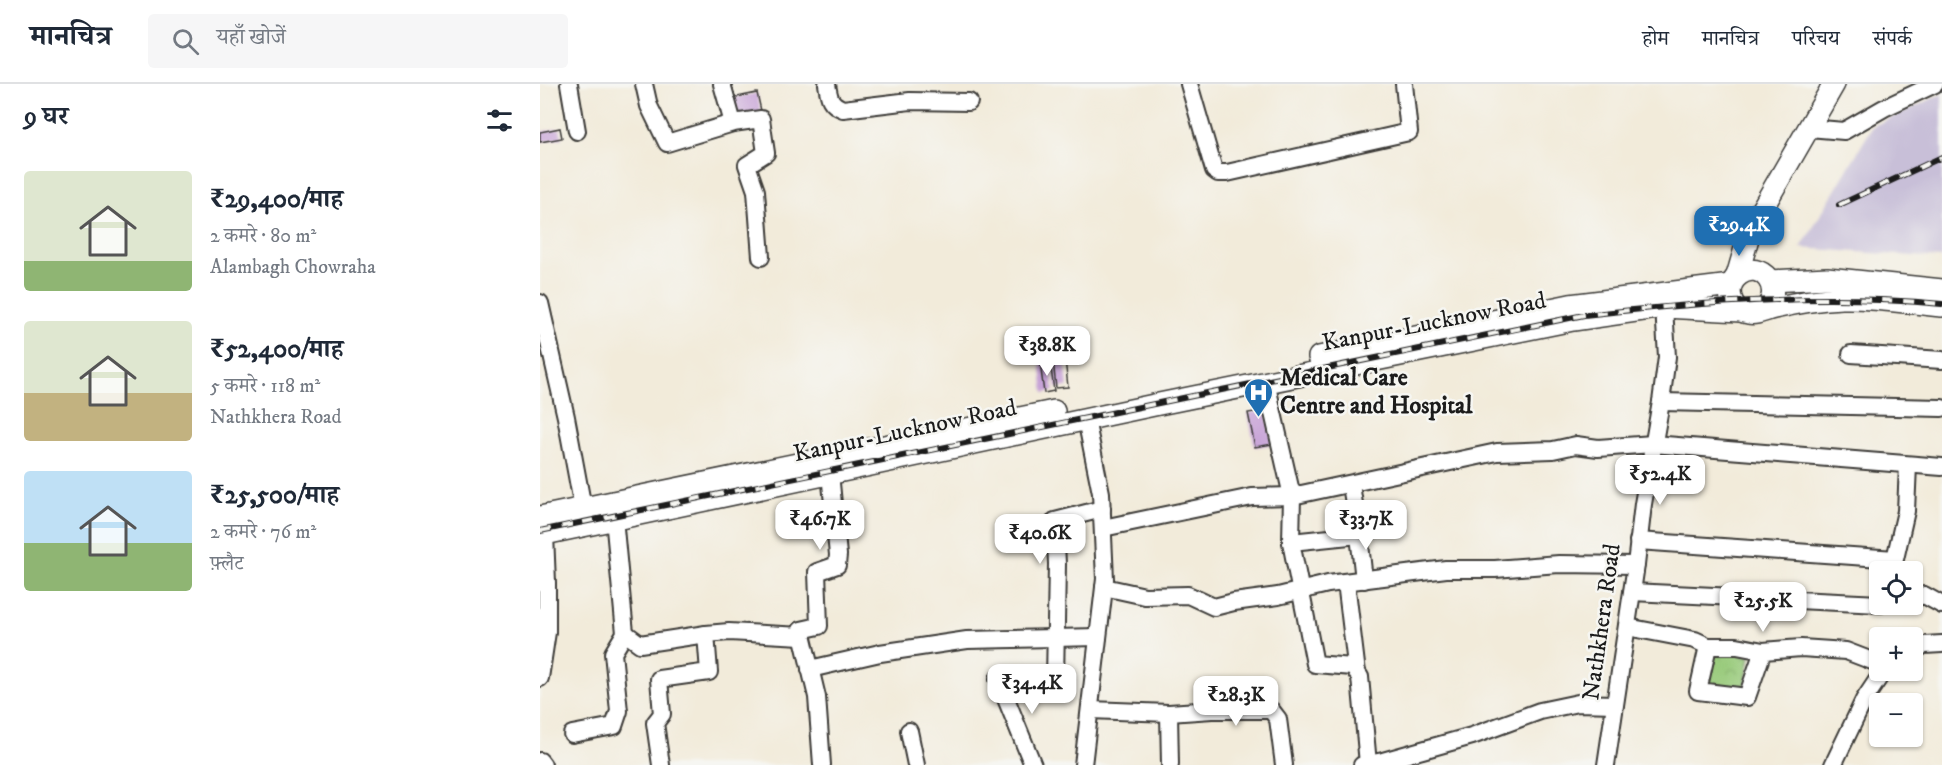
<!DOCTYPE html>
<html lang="hi">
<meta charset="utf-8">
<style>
:root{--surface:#fff;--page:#f6f6f7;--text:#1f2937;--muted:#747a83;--line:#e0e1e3;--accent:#1f6fb2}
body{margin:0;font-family:"IM FELL DW Pica","Noto Serif Devanagari",serif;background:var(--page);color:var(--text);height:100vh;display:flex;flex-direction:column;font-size:22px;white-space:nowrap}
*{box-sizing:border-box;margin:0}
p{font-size:20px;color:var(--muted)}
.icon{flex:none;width:33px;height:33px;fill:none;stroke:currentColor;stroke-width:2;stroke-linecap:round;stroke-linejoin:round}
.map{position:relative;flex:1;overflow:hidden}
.side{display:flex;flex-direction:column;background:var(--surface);width:540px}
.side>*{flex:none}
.controls{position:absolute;left:1329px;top:477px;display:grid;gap:12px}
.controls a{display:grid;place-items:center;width:54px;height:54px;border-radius:6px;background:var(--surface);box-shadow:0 2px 4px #0004;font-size:30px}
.price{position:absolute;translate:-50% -51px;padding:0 14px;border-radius:12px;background:#fff;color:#222;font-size:20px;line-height:39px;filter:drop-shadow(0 2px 3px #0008)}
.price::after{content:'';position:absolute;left:50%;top:36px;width:18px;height:14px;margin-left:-9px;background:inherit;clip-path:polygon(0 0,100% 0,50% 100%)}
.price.selected{background:var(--accent);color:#fff}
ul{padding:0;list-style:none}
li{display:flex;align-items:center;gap:18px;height:150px;padding:0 24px}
li span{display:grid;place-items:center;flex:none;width:168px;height:120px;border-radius:6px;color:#555}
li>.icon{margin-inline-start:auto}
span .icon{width:72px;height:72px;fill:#fffc;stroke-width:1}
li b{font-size:26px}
h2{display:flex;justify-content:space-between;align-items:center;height:72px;padding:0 24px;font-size:26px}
header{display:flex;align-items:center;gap:36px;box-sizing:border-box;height:84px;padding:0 30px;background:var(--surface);border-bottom:2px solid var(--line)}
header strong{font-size:28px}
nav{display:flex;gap:33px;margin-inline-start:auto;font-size:21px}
.search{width:420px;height:54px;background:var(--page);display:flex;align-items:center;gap:15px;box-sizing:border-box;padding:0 21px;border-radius:6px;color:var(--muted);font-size:22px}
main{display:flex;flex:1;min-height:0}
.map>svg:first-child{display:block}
.industrial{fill:#c8bfd8}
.park{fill:url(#park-crowns);stroke:#5a734b;stroke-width:1.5}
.building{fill:#c7a3d7}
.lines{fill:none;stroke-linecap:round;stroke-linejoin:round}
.minor-casing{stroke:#3c3b38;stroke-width:20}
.major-casing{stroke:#3c3b38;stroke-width:24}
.minor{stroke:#fff;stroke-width:16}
.major{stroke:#fff;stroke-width:21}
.rail-casing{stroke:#1c1c1c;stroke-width:6}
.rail{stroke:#f6f6f2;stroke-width:4;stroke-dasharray:11;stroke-linecap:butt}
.labels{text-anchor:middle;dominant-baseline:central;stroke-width:5;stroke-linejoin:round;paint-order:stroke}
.street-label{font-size:24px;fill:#1c1c1c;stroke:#f6f6f2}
.poi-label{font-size:24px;font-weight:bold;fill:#1c1c1c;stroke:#f6f6f2;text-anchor:start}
</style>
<header>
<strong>मानचित्र</strong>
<div class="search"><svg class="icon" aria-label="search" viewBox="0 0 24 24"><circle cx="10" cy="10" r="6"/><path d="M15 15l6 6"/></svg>यहाँ खोजें</div>
<nav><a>होम</a><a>मानचित्र</a><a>परिचय</a><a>संपर्क</a></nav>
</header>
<main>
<section class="side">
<h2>9 घर<svg class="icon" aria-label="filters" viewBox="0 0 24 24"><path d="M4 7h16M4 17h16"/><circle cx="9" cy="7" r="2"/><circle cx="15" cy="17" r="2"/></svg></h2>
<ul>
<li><span style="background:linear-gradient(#dfe7d0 75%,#8fb573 0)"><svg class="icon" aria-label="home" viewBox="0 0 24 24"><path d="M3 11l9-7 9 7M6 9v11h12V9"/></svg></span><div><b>₹29,400/माह</b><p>2 कमरे · 80 m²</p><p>Alambagh Chowraha</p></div></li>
<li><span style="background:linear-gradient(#dfe7d0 60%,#c2b280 0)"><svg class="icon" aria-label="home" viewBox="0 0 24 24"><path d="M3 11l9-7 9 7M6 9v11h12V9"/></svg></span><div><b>₹52,400/माह</b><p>5 कमरे · 118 m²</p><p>Nathkhera Road</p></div></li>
<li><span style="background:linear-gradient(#bfe0f5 60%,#8fb573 0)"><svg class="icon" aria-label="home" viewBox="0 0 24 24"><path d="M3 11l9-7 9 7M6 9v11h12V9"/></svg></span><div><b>₹25,500/माह</b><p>2 कमरे · 76 m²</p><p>फ़्लैट</p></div></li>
</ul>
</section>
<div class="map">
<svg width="1402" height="681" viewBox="0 0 1402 681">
<defs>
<pattern id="park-crowns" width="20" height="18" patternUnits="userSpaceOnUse" patternTransform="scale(1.5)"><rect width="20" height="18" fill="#98ca7a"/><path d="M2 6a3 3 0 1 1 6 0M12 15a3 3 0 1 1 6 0" fill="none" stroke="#82ad69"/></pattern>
</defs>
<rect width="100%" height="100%" fill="#f6f6f2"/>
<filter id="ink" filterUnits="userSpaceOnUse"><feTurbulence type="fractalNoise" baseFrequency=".0167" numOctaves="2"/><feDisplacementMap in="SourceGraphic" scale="12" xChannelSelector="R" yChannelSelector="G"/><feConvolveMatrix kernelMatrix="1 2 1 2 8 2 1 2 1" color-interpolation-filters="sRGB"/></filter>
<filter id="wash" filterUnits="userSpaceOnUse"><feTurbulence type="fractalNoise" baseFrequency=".008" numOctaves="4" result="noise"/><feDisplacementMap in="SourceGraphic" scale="24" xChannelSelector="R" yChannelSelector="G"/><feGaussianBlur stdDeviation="1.35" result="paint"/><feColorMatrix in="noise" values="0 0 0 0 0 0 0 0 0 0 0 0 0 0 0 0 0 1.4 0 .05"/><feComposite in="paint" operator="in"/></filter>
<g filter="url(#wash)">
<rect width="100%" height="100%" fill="#f2ebda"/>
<!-- industrial -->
<polygon class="industrial" points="1402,10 1402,174 1261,164 1333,42"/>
<!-- park -->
<polygon class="park" points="1171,565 1210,572 1204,610 1165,603"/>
<g id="blocks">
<!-- building -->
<g class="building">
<polygon points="217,9 222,31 197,36 192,14"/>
<polygon points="20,44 22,54 0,58 0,48"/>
<polygon points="525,275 528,303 516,304 513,276"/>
<polygon points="510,277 514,307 504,309 500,278"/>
<polygon points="726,326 733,360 715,363 708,329"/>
</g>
</g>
</g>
<g filter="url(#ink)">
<use href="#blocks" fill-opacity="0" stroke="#3c3b38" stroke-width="1.5"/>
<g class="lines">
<defs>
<g id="minor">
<polyline points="29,0 37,47"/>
<polyline points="104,0 109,22 127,59 193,39 221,35 226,69 207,81 216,107 221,173"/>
<polyline points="182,0 193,39"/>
<path d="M287 0C289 14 290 20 303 25L370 17 429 18"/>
<polyline points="649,0 674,86 678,89 687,89 869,48 864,0"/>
<polyline points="1269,44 1304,47 1344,24 1395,0"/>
<polyline points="0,219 26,333 45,435"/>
<polyline points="1311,270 1402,276"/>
<polyline points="726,298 752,412 751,458 775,580 813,583 820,593 828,680"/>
<polyline points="1121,318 1402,324"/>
<polyline points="563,444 712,413 752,412 957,368 1013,366 1036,361 1058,364 1113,360 1402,383"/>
<polyline points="819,451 824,496"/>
<polyline points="1098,457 1355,475 1366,427 1368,381"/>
<polyline points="751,458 819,451 811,401"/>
<polyline points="806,498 817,589"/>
<polyline points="564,503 605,512 648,511 674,523 694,518 738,512 788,500 906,485 955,485 1019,480 1096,481"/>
<polyline points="1092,508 1340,520"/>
<polyline points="1372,515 1384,511 1402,521"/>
<polyline points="1087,543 1155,556 1168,562"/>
<polyline points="85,549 100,560 166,550 169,588 119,595 122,630 115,639 121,681"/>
<polyline points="166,550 189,548 262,552"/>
<polyline points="1223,567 1207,613 1158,607 1168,562 1197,562 1223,567 1261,564 1306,567 1340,580"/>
<polyline points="1372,567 1384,561 1402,560"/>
<polyline points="270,585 340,569 427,556 558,553"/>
<polyline points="0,594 7,548 7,499 5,450"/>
<polyline points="458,595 493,681"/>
<polyline points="515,597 517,480 515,437 562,425"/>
<polyline points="550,626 629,629 672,626 731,626 738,635 744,681"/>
<polyline points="629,629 630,681"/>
<polyline points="369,647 376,681"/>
<polyline points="32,650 74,642 79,627 73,569 85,549 74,434"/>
<polyline points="0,677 3,681"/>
<polyline points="282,681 277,613 261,546 279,542 277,488 297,481 298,471 290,389"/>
<polyline points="543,681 565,495 561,409 546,335"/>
<polyline points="822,681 843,677 932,652 1000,627 1038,619 1075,620"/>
<polyline points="1066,681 1096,481 1103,420 1121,318 1127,273 1124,223"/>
<polyline points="1293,681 1324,616 1344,586"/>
</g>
<g id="major">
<polyline points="1197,192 1211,144 1294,0"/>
<polyline points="1230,197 1287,194 1402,206"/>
<path d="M1224 226C1246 206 1221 174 1199 191 1184 202 1189 226 1208 229 1217 231 1225 226 1234 224 1256 219 1279 215 1302 214 1335 213 1369 219 1402 222"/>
<polyline points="779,273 1030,221 1191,201"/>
<polyline points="0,433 514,327"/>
<polyline points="0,451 619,320 1033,236 1124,223 1201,227"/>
</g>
</defs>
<!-- minor casing -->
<use href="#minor" class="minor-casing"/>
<!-- major casing -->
<use href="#major" class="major-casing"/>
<!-- minor -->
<use href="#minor" class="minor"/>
<!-- major -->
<use href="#major" class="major"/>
<defs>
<g id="rail">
<polyline points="1299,121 1402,73"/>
<path d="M0 447 1044 231C1163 218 1282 209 1402 220"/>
</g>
</defs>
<!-- rail casing -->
<use href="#rail" class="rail-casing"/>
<!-- rail -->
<use href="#rail" class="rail"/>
</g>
</g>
<!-- icons -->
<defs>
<symbol id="hospital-pin" viewBox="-11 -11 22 30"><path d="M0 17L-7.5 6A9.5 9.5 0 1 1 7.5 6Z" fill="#1f6fb2" stroke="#f6f6f2"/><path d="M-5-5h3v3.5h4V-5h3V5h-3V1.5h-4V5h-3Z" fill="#fff"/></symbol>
</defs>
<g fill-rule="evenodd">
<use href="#hospital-pin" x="702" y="292" width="33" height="45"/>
</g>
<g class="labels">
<!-- street labels -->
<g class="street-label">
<text transform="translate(894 238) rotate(-11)">Kanpur-Lucknow Road</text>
<text transform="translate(365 347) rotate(-12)">Kanpur-Lucknow Road</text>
<text transform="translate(1062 538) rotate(-82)">Nathkhera Road</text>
</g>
<!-- poi labels -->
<g class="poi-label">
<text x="740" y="294">Medical Care<tspan x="740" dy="28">Centre and Hospital</tspan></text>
</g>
</g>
</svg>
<div class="controls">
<a><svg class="icon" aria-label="locate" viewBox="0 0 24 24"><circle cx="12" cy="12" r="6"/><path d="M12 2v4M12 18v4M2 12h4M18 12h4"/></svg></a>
<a>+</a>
<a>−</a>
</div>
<b class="price selected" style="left:1199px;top:173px">₹29.4K</b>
<b class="price" style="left:507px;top:293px">₹38.8K</b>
<b class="price" style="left:1120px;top:422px">₹52.4K</b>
<b class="price" style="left:280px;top:467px">₹46.7K</b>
<b class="price" style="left:826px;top:467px">₹33.7K</b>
<b class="price" style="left:500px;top:481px">₹40.6K</b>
<b class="price" style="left:1223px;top:549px">₹25.5K</b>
<b class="price" style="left:492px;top:631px">₹34.4K</b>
<b class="price" style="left:696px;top:643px">₹28.3K</b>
</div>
</main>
